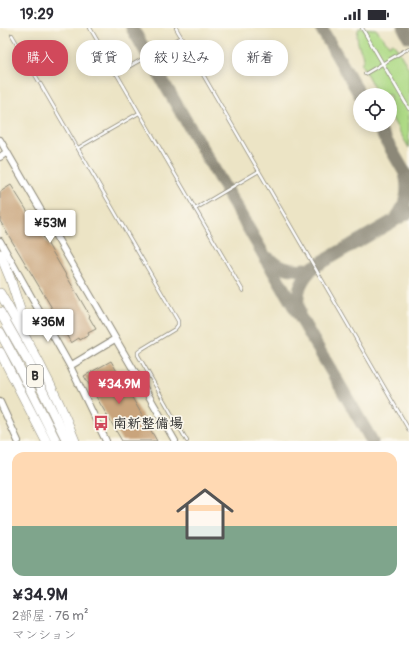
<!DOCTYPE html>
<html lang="ja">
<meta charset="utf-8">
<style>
:root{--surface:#fff;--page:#f2f2f3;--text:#2b2b33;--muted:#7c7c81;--accent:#d1495b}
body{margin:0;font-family:Pangolin,"Klee One",sans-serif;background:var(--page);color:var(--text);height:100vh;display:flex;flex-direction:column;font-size:15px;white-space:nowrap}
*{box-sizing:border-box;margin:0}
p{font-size:13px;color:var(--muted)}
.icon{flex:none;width:22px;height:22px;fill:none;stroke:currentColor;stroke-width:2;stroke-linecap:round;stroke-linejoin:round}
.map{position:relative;height:413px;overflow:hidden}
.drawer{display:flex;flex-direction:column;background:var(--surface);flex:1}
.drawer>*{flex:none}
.hud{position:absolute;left:12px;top:12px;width:385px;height:36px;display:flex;gap:8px}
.fabs{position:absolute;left:353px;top:60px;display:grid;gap:8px}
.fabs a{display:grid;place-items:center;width:44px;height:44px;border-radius:50%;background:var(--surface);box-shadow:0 2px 10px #0003;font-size:20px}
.price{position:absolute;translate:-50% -34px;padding:0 9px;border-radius:4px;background:#fff;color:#222;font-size:13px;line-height:26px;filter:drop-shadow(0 1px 2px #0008)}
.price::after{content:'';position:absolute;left:50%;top:24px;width:12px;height:9px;margin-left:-6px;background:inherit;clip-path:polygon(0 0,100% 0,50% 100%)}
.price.selected{background:var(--accent);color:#fff}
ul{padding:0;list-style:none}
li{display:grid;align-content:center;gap:8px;height:212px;padding:0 12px}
li span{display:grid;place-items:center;height:124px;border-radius:12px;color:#555}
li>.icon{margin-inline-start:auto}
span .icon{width:72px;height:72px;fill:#fffc;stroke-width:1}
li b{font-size:17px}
.pill{padding:0 14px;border-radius:16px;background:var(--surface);box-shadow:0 2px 10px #0003;font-size:14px;line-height:36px}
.pill.selected{background:var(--accent);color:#fff}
.status{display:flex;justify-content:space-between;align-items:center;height:28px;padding:0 20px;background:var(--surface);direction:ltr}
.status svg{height:11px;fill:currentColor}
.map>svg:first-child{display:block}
.green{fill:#aeda86;stroke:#6c8258}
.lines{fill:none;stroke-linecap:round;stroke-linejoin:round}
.taxiway{stroke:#8c8878;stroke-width:13}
.building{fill:#c9a47c}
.service-casing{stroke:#8c8878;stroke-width:4}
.tertiary-casing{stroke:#8c8878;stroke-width:8}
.motorway-casing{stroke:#8c8878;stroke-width:10}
.service{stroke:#fff;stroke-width:2.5}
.tertiary{stroke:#fff;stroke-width:6}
.motorway{stroke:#fff;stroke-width:9}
.labels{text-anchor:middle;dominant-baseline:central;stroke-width:3.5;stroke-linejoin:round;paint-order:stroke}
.shield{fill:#fbf7ec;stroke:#696865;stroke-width:1}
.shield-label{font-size:13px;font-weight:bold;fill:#2b2b2b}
.poi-label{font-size:14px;font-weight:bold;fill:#2b2b2b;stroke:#fbf7ec;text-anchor:start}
</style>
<div class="status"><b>19:29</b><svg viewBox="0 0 49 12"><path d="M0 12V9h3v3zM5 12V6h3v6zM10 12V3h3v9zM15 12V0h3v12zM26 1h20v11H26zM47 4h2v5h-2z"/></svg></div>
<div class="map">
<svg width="409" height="413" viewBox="0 0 409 413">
<rect width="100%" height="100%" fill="#fbf7ec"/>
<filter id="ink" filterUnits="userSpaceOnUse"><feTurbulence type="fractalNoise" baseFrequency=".025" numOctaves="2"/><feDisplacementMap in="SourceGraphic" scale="8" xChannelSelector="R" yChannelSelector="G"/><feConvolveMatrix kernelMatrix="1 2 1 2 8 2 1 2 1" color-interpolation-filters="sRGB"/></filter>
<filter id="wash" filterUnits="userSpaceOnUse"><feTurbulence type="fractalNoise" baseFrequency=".012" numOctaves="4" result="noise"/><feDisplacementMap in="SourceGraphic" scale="16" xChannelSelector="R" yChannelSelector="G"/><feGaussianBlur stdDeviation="0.9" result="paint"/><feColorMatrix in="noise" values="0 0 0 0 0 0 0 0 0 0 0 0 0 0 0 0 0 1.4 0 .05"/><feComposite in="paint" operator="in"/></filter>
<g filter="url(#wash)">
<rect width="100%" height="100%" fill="#ece4c5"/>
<!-- green -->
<path class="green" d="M359 0 376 1 389 17 393 15 395 17 409 41V120L390 87V67H378L361 36 364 30C360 21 354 10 359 0Z"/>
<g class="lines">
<!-- taxiway -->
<g class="taxiway">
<polyline points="132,0 372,413"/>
<polyline points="321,0 360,67"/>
<polyline points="404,0 409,9"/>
<polyline points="377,97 409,152"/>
<path d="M396 190C407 176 409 162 405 145"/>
<path d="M268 230C282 242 298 244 315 239"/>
<path d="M299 283C295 264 301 251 315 238L409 184"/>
</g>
</g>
<g id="blocks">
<!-- building -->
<g class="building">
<polygon points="11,157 46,213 90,288 89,289 96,301 88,305 89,307 80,312 79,310 71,315 64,303 65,302 0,193 0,164"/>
<polygon points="111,333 157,413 122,413 84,348"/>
</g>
</g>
</g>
<g filter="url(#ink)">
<use href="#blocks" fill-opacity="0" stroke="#8c8878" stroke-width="1"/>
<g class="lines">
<defs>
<g id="service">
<polyline points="90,0 243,263"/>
<polyline points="176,0 409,402"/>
<polyline points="362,0 409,81"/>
<polyline points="12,7 178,293 178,297 175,301 142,321 138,324 138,327 187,413"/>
<polyline points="116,46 181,9"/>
<polyline points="365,46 409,20"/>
<polyline points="78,120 139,85"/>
<polyline points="195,181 259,143"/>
</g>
<g id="tertiary">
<polyline points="0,112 175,413"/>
<polyline points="0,129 7,124"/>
<polyline points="0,213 70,338 106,413"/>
<polyline points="70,338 115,311"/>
<polyline points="0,374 18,413"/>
</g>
<g id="motorway">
<polyline points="0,226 10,250 26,300"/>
<path d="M0 265C28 313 55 361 75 413"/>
<polyline points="0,284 29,335 67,413"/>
<polyline points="0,304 18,337 56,413"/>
<polyline points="0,324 46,413"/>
</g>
</defs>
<!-- service casing -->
<use href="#service" class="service-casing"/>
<!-- tertiary casing -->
<use href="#tertiary" class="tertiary-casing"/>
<!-- motorway casing -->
<use href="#motorway" class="motorway-casing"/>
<!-- service -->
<use href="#service" class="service"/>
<!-- tertiary -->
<use href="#tertiary" class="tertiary"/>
<!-- motorway -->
<use href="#motorway" class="motorway"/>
</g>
</g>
<!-- icons -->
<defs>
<symbol id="bus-bare" viewBox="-9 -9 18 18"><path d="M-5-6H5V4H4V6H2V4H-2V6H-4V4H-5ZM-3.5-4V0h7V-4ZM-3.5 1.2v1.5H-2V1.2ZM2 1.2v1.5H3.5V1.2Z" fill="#d1495b" stroke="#fbf7ec" stroke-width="2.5" paint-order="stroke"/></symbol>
</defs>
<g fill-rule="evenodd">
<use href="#bus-bare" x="90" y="384" width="22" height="22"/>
</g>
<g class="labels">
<!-- shield labels -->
<rect class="shield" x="27" y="337" width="16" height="22" rx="3"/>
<g class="shield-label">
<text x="35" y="348">B</text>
</g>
<!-- poi labels -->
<g class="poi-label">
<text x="113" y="395">南新整備場</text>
</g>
</g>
</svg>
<div class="fabs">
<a><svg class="icon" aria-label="locate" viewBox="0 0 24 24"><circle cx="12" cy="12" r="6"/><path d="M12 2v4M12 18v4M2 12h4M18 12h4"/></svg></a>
</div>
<b class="price" style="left:50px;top:216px">¥53M</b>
<b class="price" style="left:48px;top:315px">¥36M</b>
<b class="price selected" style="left:119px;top:377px">¥34.9M</b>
<div class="hud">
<a class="pill selected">購入</a>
<a class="pill">賃貸</a>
<a class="pill">絞り込み</a>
<a class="pill">新着</a>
</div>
</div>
<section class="drawer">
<ul>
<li><span style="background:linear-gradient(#ffd9b3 60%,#7fa58c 0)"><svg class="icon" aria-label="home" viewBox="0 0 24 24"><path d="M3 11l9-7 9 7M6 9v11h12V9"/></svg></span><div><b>¥34.9M</b><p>2部屋 · 76 m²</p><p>マンション</p></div></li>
</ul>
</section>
